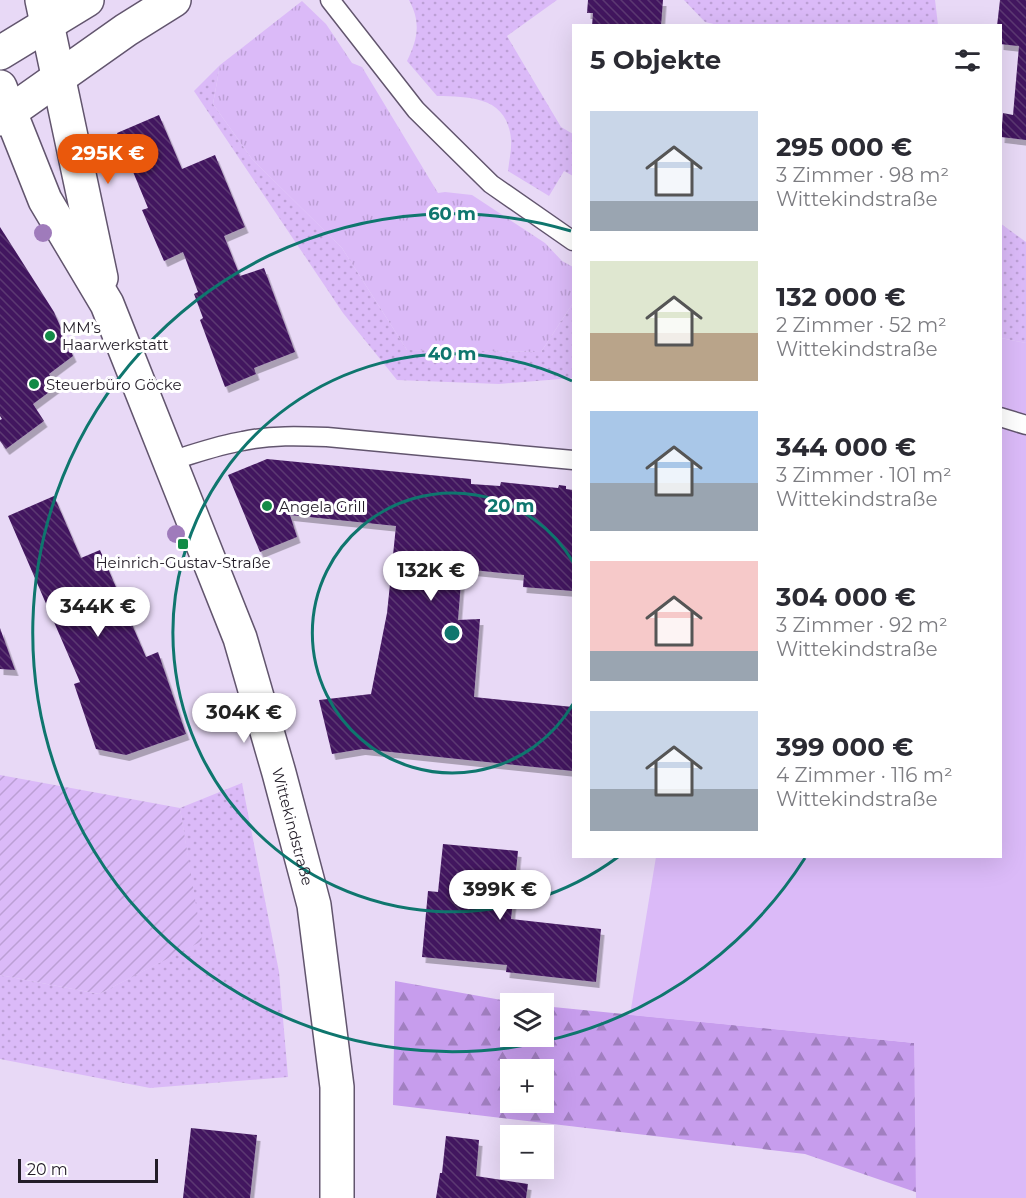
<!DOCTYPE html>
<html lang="de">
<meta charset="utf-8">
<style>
:root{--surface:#fff;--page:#f7f7f7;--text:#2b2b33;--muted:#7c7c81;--accent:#ea580c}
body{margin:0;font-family:Montserrat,sans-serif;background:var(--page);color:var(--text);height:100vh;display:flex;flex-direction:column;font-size:22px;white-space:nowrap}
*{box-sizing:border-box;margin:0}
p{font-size:20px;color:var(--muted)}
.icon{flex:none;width:33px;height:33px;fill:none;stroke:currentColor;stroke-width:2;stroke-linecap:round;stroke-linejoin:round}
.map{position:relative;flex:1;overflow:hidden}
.drawer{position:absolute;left:572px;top:24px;width:430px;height:834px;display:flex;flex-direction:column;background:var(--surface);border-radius:0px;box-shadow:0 6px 24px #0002}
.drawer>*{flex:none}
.tools{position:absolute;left:500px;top:993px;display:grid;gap:12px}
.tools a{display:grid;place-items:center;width:54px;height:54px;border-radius:0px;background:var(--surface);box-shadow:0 6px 24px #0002;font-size:30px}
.scale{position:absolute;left:18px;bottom:15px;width:140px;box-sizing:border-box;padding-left:6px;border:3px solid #231d28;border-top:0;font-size:16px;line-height:21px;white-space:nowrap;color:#231d28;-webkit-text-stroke:4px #fff;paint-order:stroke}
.price{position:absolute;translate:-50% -51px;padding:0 14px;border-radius:21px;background:#fff;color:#222;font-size:20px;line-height:39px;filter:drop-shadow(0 2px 3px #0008)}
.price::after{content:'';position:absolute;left:50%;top:36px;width:18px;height:14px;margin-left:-9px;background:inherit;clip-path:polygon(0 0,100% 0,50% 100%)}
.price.current{background:var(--accent);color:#fff}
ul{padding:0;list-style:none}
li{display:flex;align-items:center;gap:18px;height:150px;padding:0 18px}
li span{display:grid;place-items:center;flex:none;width:168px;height:120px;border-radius:0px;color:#555}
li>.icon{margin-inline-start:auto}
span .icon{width:72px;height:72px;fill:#fffc;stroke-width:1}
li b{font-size:26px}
h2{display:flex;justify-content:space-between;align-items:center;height:72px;padding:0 18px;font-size:26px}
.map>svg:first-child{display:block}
.grass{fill:url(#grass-dots)}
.forest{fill:url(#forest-firs);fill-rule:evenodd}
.park{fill:url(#park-tufts)}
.garden{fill:url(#garden-furrows)}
.pitch{fill:#dbbaf8}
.building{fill:url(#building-back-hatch);filter:url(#shadow)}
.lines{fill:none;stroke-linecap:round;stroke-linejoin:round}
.lane-casing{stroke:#62556e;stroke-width:21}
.street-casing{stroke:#62556e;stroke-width:36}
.lane{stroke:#fff;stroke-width:18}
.street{stroke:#fff;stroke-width:33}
.tree{fill:#9f7bbb}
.ring{fill:none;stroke:#0f766e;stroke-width:3}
.poi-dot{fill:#138b46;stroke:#fff;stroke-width:2}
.labels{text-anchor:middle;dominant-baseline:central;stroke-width:6;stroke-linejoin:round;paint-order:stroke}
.poi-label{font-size:15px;fill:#231d28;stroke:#fff;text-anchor:start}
.street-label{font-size:15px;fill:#231d28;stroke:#fff}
.centre{fill:#0f766e;stroke:#fff;stroke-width:3}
.ring-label{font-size:18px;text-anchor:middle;font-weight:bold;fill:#0f766e;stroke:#fff;stroke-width:6;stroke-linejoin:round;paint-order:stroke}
</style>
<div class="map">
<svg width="1026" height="1198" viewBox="0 0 1026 1198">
<defs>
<pattern id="grass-dots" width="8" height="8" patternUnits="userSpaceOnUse" patternTransform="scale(1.5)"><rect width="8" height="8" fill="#dbbaf8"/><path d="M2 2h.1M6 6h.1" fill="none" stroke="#bc9fd5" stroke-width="1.8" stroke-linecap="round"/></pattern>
<pattern id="forest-firs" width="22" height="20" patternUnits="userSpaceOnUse" patternTransform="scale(1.5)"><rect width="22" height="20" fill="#c79ded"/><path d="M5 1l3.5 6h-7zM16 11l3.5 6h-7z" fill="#a17fc0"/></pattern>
<pattern id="park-tufts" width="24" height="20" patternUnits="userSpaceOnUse" patternTransform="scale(1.5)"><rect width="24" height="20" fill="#dbbaf8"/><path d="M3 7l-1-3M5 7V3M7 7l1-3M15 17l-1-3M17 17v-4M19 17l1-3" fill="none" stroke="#bc9fd5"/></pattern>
<pattern id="garden-furrows" width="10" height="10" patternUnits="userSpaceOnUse" patternTransform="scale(1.5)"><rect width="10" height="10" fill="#dbbaf8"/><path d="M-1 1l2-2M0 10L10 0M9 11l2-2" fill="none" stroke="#bc9fd5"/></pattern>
<pattern id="building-back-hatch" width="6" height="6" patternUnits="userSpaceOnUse" patternTransform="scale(1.5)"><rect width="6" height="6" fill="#43195f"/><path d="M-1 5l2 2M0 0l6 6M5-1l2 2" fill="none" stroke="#5b3972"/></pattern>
<filter id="shadow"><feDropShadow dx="3.5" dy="6" stdDeviation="0" flood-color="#0004"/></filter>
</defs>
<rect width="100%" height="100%" fill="#e8d9f6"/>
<!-- grass -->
<g class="grass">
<path d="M409 0H557L507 36 561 127 573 134V176L564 171 549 196 508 171C509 161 512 149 511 139 507 96 470 97 437 96L407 61C418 39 421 22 409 0Z"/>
<polygon points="684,0 935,0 938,25 718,25 705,22"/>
<polygon points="220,65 213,104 252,159 342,248 407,350 541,352 573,303 573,378 499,384 397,380 343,313 194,91"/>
<polygon points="1000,223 1026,242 1026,343 1001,338"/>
<polygon points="242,783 279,972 288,1077 150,1088 0,1059 0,975 99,994 201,941 180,808"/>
</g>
<!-- forest -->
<path class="forest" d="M395 981 519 1003 510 1004V1036H543V1006L915 1043 1026 1198H933L805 1154 393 1105ZM510 1070H543V1102H510Z"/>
<!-- park -->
<polygon class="park" points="302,1 326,24 352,63 362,67 438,193 445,192 472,195 545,243 562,261 573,267 573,303 541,352 407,350 342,248 252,159 213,104 220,65"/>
<!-- garden -->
<polygon class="garden" points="0,775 180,808 202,941 99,994 0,975"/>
<!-- pitch -->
<polygon class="pitch" points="1001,338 1026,343 1026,1198 916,1198 914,1043 630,1015 656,857 1000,856"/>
<!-- building -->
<g class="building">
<polygon points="588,0 663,0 661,26 592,26 593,13 587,13"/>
<polygon points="1000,0 1026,0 1026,140 1001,137 1003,113 1013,115 1019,46 1000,44 1000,26 997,26"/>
<polygon points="159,115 182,169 215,155 245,227 224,236 240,276 264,268 295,352 254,368 256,374 225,387 200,320 203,318 194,294 198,292 183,252 164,261 142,210 148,208 117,133"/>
<polygon points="0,227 54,312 73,356 49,374 56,387 33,404 44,421 6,449 0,441 0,420 2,419 0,416"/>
<polygon points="267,459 471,479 471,484 500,486 501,482 558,488 559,485 566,486 566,489 573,490 573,591 523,587 524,575 462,569 458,620 480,619 474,697 573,707 573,771 362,749 332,754 319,700 371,694 387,613 396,526 290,515 297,537 260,552 228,475"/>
<polygon points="54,496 81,558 100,550 146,657 158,652 186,734 126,755 96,749 74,684 80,682 8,516"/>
<polygon points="0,628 15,670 0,669"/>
<polygon points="443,844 518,851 511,919 601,929 596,982 506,972 507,965 422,957 428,891 438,892"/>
<polygon points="191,1128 257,1135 250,1198 183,1198"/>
<polygon points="446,1136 479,1140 476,1176 528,1184 526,1198 436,1198 440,1173 442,1173"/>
</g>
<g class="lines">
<defs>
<g id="lane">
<polyline points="330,0 416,110 491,184 573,241"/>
<polyline points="1000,417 1026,425"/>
<path d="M170 461C194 454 218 445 243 441 271 435 299 436 327 437L573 460"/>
</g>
<g id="street">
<polyline points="42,0 101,278"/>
<polyline points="0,53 87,0"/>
<path id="s1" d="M0 87 45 200 107 304 240 638 279 773 314 905 337 1087V1198"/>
<polyline points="0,119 126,30 174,0"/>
</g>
</defs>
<!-- lane casing -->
<use href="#lane" class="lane-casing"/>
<!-- street casing -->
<use href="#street" class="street-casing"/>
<!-- lane -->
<use href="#lane" class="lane"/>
<!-- street -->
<use href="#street" class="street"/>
</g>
<!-- trees -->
<g class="tree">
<circle cx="43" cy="233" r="9"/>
<circle cx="176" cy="534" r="9"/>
</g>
<!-- distance rings -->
<g class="ring">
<path d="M573 704A140 140 0 1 1 573 562"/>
<path d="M618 857A279 279 0 1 1 572 381"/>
<path d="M805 858A419 419 0 1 1 571 231"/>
</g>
<!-- markers -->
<g class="poi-dot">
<circle cx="50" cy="336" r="6"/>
<circle cx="34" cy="384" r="6"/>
<circle cx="267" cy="506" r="6"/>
<rect x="177" y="538" width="12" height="12" rx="3"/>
</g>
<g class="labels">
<!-- poi labels -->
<g class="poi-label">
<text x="62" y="327">MM’s<tspan x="62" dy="17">Haarwerkstatt</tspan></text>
<text x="46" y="384">Steuerbüro Göcke</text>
<text x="279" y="506">Angela Grill</text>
<text x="183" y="562" text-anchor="middle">Heinrich-Gustav-Straße</text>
</g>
<!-- street labels -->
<g class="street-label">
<text stroke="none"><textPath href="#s1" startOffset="798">Wittekindstraße</textPath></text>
</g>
</g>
<circle cx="452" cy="633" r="9" class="centre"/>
<g class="ring-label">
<text x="452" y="220">60 m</text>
<text x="452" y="360">40 m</text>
<text x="511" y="512">20 m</text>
</g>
</svg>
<div class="tools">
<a><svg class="icon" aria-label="layers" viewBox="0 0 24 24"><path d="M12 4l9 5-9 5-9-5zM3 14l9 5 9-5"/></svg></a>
<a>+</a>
<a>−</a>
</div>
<div class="scale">20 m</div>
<b class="price current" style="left:108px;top:185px">295K €</b>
<b class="price" style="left:431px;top:602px">132K €</b>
<b class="price" style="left:98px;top:638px">344K €</b>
<b class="price" style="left:244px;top:744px">304K €</b>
<b class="price" style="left:500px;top:921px">399K €</b>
<section class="drawer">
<h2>5 Objekte<svg class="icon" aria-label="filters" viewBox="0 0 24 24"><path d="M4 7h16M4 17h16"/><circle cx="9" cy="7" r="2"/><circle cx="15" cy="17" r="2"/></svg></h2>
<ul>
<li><span style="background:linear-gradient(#c9d6e8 75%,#9aa5b1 0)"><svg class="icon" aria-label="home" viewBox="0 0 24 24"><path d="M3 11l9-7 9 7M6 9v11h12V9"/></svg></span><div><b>295 000 €</b><p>3 Zimmer · 98 m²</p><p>Wittekindstraße</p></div></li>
<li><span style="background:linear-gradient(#dfe7d0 60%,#b9a48a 0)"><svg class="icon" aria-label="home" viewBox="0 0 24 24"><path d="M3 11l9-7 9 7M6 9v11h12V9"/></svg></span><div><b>132 000 €</b><p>2 Zimmer · 52 m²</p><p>Wittekindstraße</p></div></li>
<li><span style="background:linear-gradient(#a9c7e8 60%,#9aa5b1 0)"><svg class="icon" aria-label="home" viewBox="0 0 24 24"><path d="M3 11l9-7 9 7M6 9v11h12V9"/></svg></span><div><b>344 000 €</b><p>3 Zimmer · 101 m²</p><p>Wittekindstraße</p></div></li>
<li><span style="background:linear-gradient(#f6c9c9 75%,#9aa5b1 0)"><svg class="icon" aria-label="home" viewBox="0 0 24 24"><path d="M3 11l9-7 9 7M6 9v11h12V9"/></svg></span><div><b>304 000 €</b><p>3 Zimmer · 92 m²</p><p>Wittekindstraße</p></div></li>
<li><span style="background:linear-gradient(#c9d6e8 65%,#9aa5b1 0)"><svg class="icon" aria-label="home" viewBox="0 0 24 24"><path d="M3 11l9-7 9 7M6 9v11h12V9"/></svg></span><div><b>399 000 €</b><p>4 Zimmer · 116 m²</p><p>Wittekindstraße</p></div></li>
</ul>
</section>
</div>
